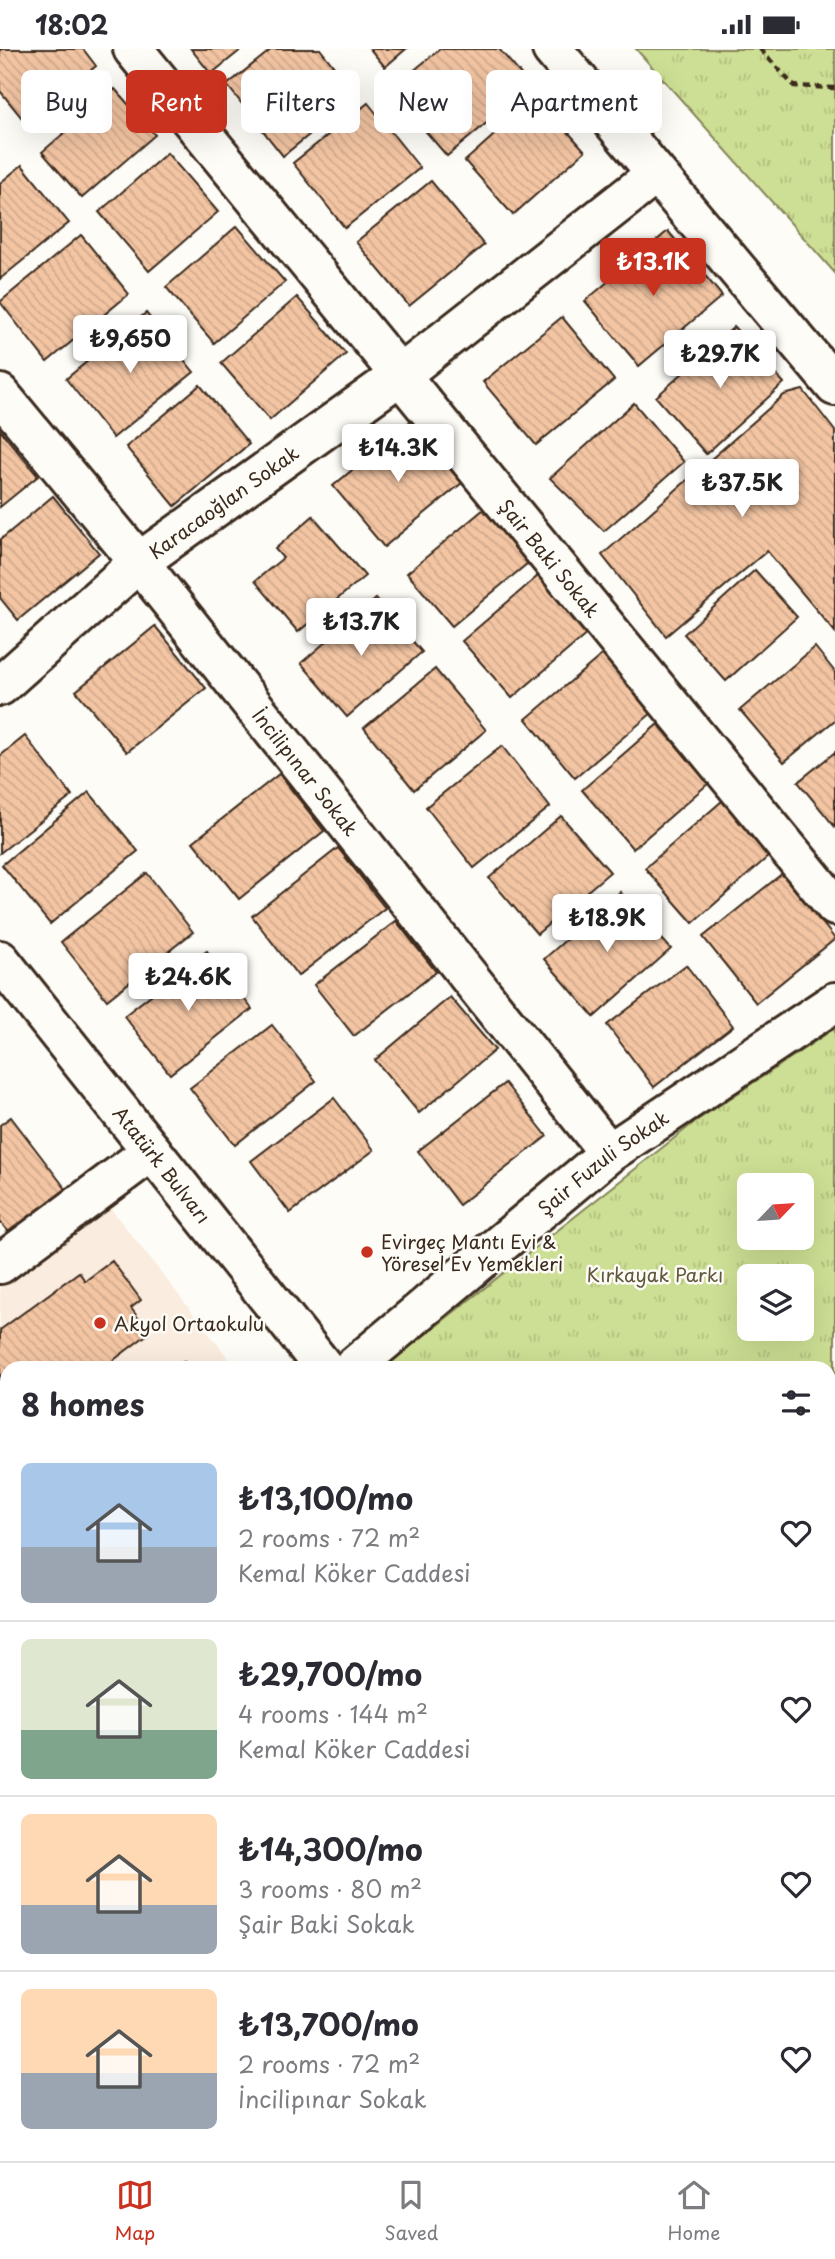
<!DOCTYPE html>
<meta charset="utf-8">
<style>
:root{--surface:#fff;--page:#f2f2f3;--text:#2b2b33;--muted:#7c7c81;--line:#e1e1e2;--accent:#c8321e}
body{margin:0;font-family:"Playpen Sans",sans-serif;background:var(--page);color:var(--text);height:100vh;display:flex;flex-direction:column;font-size:26px;white-space:nowrap}
*{box-sizing:border-box;margin:0}
p{font-size:23px;color:var(--muted)}
.icon{flex:none;width:38px;height:38px;fill:none;stroke:currentColor;stroke-width:2;stroke-linecap:round;stroke-linejoin:round}
.map{position:relative;flex:1;overflow:hidden}
.drawer{position:absolute;left:0px;top:1312px;width:836px;height:800px;display:flex;flex-direction:column;background:var(--surface);border-radius:21px 21px 0 0;box-shadow:0 7px 28px #0002}
.drawer>*{flex:none}
.top-card{position:absolute;left:21px;top:21px;width:794px;height:63px;display:flex;gap:14px}
.needle{width:46px;rotate:65deg}
.buttons{position:absolute;left:737px;top:1124px;display:grid;gap:14px}
.buttons a{display:grid;place-items:center;width:77px;height:77px;border-radius:10px;background:var(--surface);box-shadow:0 7px 28px #0002;font-size:35px}
.price{position:absolute;translate:-50% -60px;padding:0 16px;border-radius:7px;background:#fff;color:#222;font-size:23px;line-height:46px;filter:drop-shadow(0 2px 4px #0008)}
.price::after{content:'';position:absolute;left:50%;top:42px;width:21px;height:16px;margin-left:-10px;background:inherit;clip-path:polygon(0 0,100% 0,50% 100%)}
.price.selected{background:var(--accent);color:#fff}
ul{padding:0;list-style:none}
li{display:flex;align-items:center;gap:21px;height:175px;padding:0 21px}
li+li{border-top:2px solid var(--line)}
li span{display:grid;place-items:center;flex:none;width:196px;height:140px;border-radius:10px;color:#555}
li>.icon{margin-inline-start:auto}
span .icon{width:84px;height:84px;fill:#fffc;stroke-width:1}
li b{font-size:30px}
h2{display:flex;justify-content:space-between;align-items:center;height:84px;padding:0 21px;font-size:30px}
.pill{padding:0 24px;border-radius:10px;background:var(--surface);box-shadow:0 7px 28px #0002;font-size:24px;line-height:63px}
.pill.selected{background:var(--accent);color:#fff}
.status{display:flex;justify-content:space-between;align-items:center;height:49px;padding:0 35px;background:var(--surface);direction:ltr}
.status svg{height:19px;fill:currentColor}
.dock{display:flex;justify-content:space-around;align-items:center;height:98px;border-top:2px solid var(--line);background:var(--surface);font-size:19px;color:var(--muted)}
.dock a{display:grid;justify-items:center;gap:4px}
.dock .selected{color:var(--accent)}
.map>svg:first-child{display:block}
.built{fill:#faecde}
.park{fill:url(#park-tufts);stroke:#848459;stroke-width:2;fill-rule:evenodd}
.building{fill:url(#building-back-hatch);stroke:#3b2a1e;stroke-width:2}
.lines{fill:none;stroke-linecap:round;stroke-linejoin:round}
.minor-casing{stroke:#3b2a1e;stroke-width:44}
.major-casing{stroke:#3b2a1e;stroke-width:44}
.path{stroke:#3b2a1e;stroke-width:4.5;stroke-dasharray:7 5;stroke-linecap:butt}
.minor{stroke:#fdfcf7;stroke-width:38}
.major{stroke:#fdfcf7;stroke-width:38}
.poi-dot{fill:#c8321e;stroke:#fdfcf7;stroke-width:2.5}
.labels{text-anchor:middle;dominant-baseline:central;stroke-width:5;stroke-linejoin:round;paint-order:stroke}
.street-label{font-size:19px;fill:#3b2a1e;stroke:#fdfcf7}
.poi-label{font-size:19px;fill:#3b2a1e;stroke:#fdfcf7;text-anchor:start}
.park-label{font-size:19px;fill:#60573c;stroke:#fdfcf7}
</style>
<div class="status"><b>18:02</b><svg viewBox="0 0 49 12"><path d="M0 12V9h3v3zM5 12V6h3v6zM10 12V3h3v9zM15 12V0h3v12zM26 1h20v11H26zM47 4h2v5h-2z"/></svg></div>
<div class="map">
<svg width="835" height="2112" viewBox="0 0 835 2112">
<defs>
<pattern id="park-tufts" width="24" height="20" patternUnits="userSpaceOnUse" patternTransform="scale(1.75)"><rect width="24" height="20" fill="#cddf94"/><path d="M3 7l-1-3M5 7V3M7 7l1-3M15 17l-1-3M17 17v-4M19 17l1-3" fill="none" stroke="#b1c07f"/></pattern>
<pattern id="building-back-hatch" width="6" height="6" patternUnits="userSpaceOnUse" patternTransform="scale(1.75)"><rect width="6" height="6" fill="#f3c5a3"/><path d="M-1 5l2 2M0 0l6 6M5-1l2 2" fill="none" stroke="#d1a98c"/></pattern>
</defs>
<rect width="100%" height="100%" fill="#fdfcf7"/>
<filter id="ink" filterUnits="userSpaceOnUse"><feTurbulence type="fractalNoise" baseFrequency=".0143" numOctaves="2"/><feDisplacementMap in="SourceGraphic" scale="14" xChannelSelector="R" yChannelSelector="G"/><feConvolveMatrix kernelMatrix="1 2 1 2 8 2 1 2 1" color-interpolation-filters="sRGB"/></filter>
<g filter="url(#ink)">
<!-- built -->
<polygon class="built" points="94,1158 111,1160 236,1319 7,1320 7,1456 0,1448 0,1228"/>
<!-- park -->
<g class="park">
<polygon points="636,0 835,0 835,224"/>
<path d="M835 979V1545L830 1548V1320L383 1319 696 1072ZM749 1136H802V1188H749ZM749 1227H802V1279H749Z"/>
</g>
<!-- building -->
<g class="building">
<polygon points="0,0 83,0 96,17 26,74 0,42"/>
<polygon points="191,0 242,0 211,25"/>
<polygon points="272,0 320,0 357,47 283,107 227,36"/>
<polygon points="370,0 406,0 385,18"/>
<polygon points="440,0 499,0 531,37 447,107 390,41"/>
<polygon points="115,40 155,86 82,149 42,103"/>
<polygon points="537,48 585,102 513,166 465,112"/>
<polygon points="368,54 420,119 345,179 293,114"/>
<polygon points="167,104 218,163 149,222 99,163"/>
<polygon points="22,116 69,174 0,230 0,134"/>
<polygon points="431,132 484,196 409,257 356,193"/>
<polygon points="237,177 285,233 214,294 166,238"/>
<polygon points="668,182 722,247 639,317 585,252"/>
<polygon points="81,186 129,245 47,313 0,253"/>
<polygon points="297,248 346,305 270,371 221,314"/>
<polygon points="146,264 194,323 113,389 66,330"/>
<polygon points="562,268 614,331 536,396 483,333"/>
<polygon points="734,278 784,334 706,405 656,348"/>
<polygon points="200,336 249,395 175,457 126,398"/>
<polygon points="803,341 835,382 835,583 767,502 666,587 602,506 784,346"/>
<polygon points="634,354 684,413 604,482 550,429"/>
<polygon points="412,371 463,433 384,498 333,437"/>
<polygon points="0,381 38,427 0,458"/>
<polygon points="53,447 99,504 18,571 0,549 0,491"/>
<polygon points="484,460 528,514 452,577 407,524"/>
<polygon points="313,467 365,527 298,583 255,532 283,509 275,500"/>
<polygon points="755,521 797,568 726,632 684,585"/>
<polygon points="538,527 588,584 512,649 462,592"/>
<polygon points="376,550 422,603 347,668 301,614"/>
<polygon points="155,577 206,639 127,703 76,642"/>
<polygon points="815,598 835,623 835,671 784,713 740,661"/>
<polygon points="603,605 652,664 575,729 526,670"/>
<polygon points="435,620 486,681 414,741 364,679"/>
<polygon points="658,675 709,734 633,800 582,741"/>
<polygon points="25,687 72,747 0,804 0,707"/>
<polygon points="502,697 550,758 474,819 426,758"/>
<polygon points="835,703 835,778 798,733"/>
<polygon points="279,725 324,782 239,850 193,793"/>
<polygon points="89,743 138,802 50,875 2,816"/>
<polygon points="722,752 769,807 693,874 645,819"/>
<polygon points="561,767 610,823 537,885 489,829"/>
<polygon points="338,799 385,859 298,927 252,867"/>
<polygon points="147,824 193,883 107,951 61,893"/>
<polygon points="783,824 835,890 756,954 703,888"/>
<polygon points="620,843 671,900 594,968 544,910"/>
<polygon points="396,872 436,923 354,987 314,936"/>
<polygon points="207,902 252,960 170,1025 124,967"/>
<polygon points="686,916 733,977 654,1038 607,976"/>
<polygon points="450,948 495,1001 419,1064 375,1011"/>
<polygon points="272,976 316,1032 235,1096 190,1039"/>
<polygon points="505,1034 547,1087 459,1156 418,1102"/>
<polygon points="334,1049 374,1101 290,1164 251,1112"/>
<polygon points="11,1068 72,1148 15,1190 0,1173 0,1076"/>
<polygon points="112,1212 141,1251 131,1259 149,1284 102,1320 7,1320 7,1390 0,1395 0,1281 79,1223 85,1232"/>
<polygon points="184,1312 190,1320 175,1320"/>
<polygon points="0,1596 7,1604 7,1634 0,1639"/>
<polygon points="7,1641 7,1715 6,1716 0,1708 0,1647"/>
<polygon points="835,1728 835,1848 830,1837 830,1731"/>
<polygon points="7,1801 7,1827 0,1816 0,1805"/>
<polygon points="0,1862 7,1872 7,1903 0,1908"/>
<polygon points="7,1907 7,1944 0,1933 0,1912"/>
<polygon points="0,1953 7,1964 7,1969 0,1973"/>
<polygon points="296,2105 411,2105 416,2112 301,2112"/>
<polygon points="417,2105 453,2105 456,2112 421,2112"/>
<polygon points="453,2105 469,2105 457,2112"/>
<polygon points="497,2105 569,2105 572,2112 500,2112"/>
<polygon points="620,2105 651,2105 655,2112 624,2112"/>
<polygon points="688,2105 736,2105 726,2112 693,2112"/>
<polygon points="736,2105 787,2105 792,2112 726,2112"/>
</g>
<g class="lines">
<defs>
<g id="minor">
<path id="s1" d="M133 0 835 857"/>
<polyline points="552,0 835,337"/>
<path id="s2" d="M0 345 139 513 609 1104"/>
<path id="s3" d="M0 637 139 513 399 327 656 125"/>
<polyline points="0,1215 152,1102"/>
<path id="s4" d="M351 1320 609 1104 835 953"/>
<polyline points="0,1482 7,1490"/>
<polyline points="0,1551 7,1557"/>
<polyline points="0,1777 7,1772"/>
<polyline points="0,1993 7,1987"/>
<polyline points="261,2112 269,2105"/>
</g>
<g id="major">
<path id="s5" d="M0 911 325 1320"/>
<polyline points="830,1591 835,1588"/>
<polyline points="830,1643 835,1640"/>
<polyline points="830,1975 835,1983"/>
</g>
</defs>
<!-- minor casing -->
<use href="#minor" class="minor-casing"/>
<!-- major casing -->
<use href="#major" class="major-casing"/>
<!-- path -->
<polyline class="path" points="760,0 794,37 835,39"/>
<!-- minor -->
<use href="#minor" class="minor"/>
<!-- major -->
<use href="#major" class="major"/>
</g>
</g>
<!-- markers -->
<g class="poi-dot">
<circle cx="367" cy="1203" r="7"/>
<circle cx="100" cy="1274" r="7"/>
</g>
<g class="labels">
<!-- street labels -->
<g class="street-label">
<text stroke="none"><textPath href="#s3" startOffset="290">Karacaoğlan Sokak</textPath></text>
<text stroke="none"><textPath href="#s1" startOffset="658">Şair Baki Sokak</textPath></text>
<text stroke="none"><textPath href="#s2" startOffset="486">İncilipınar Sokak</textPath></text>
<text stroke="none"><textPath href="#s4" startOffset="326">Şair Fuzuli Sokak</textPath></text>
<text stroke="none"><textPath href="#s5" startOffset="261">Atatürk Bulvarı</textPath></text>
</g>
<!-- poi labels -->
<g class="poi-label">
<text x="381" y="1192">Evirgeç Mantı Evi &amp;<tspan x="381" dy="22">Yöresel Ev Yemekleri</tspan></text>
<text x="114" y="1274">Akyol Ortaokulu</text>
</g>
<!-- park labels -->
<g class="park-label">
<text x="655" y="1225">Kırkayak Parkı</text>
</g>
</g>
</svg>
<div class="buttons">
<a><svg class="needle" viewBox="-14 -14 28 28"><path d="M0-13l5 13h-10z" fill="#e53935"/><path d="M0 13l5-13h-10z" fill="#7c7c81"/></svg></a>
<a><svg class="icon" aria-label="layers" viewBox="0 0 24 24"><path d="M12 4l9 5-9 5-9-5zM3 14l9 5 9-5"/></svg></a>
</div>
<b class="price selected" style="left:653px;top:249px">₺13.1K</b>
<b class="price" style="left:130px;top:326px">₺9,650</b>
<b class="price" style="left:720px;top:341px">₺29.7K</b>
<b class="price" style="left:398px;top:435px">₺14.3K</b>
<b class="price" style="left:742px;top:470px">₺37.5K</b>
<b class="price" style="left:361px;top:609px">₺13.7K</b>
<b class="price" style="left:607px;top:905px">₺18.9K</b>
<b class="price" style="left:188px;top:964px">₺24.6K</b>
<div class="top-card">
<a class="pill">Buy</a>
<a class="pill selected">Rent</a>
<a class="pill">Filters</a>
<a class="pill">New</a>
<a class="pill">Apartment</a>
</div>
<section class="drawer">
<h2>8 homes<svg class="icon" aria-label="filters" viewBox="0 0 24 24"><path d="M4 7h16M4 17h16"/><circle cx="9" cy="7" r="2"/><circle cx="15" cy="17" r="2"/></svg></h2>
<ul>
<li><span style="background:linear-gradient(#a9c7e8 60%,#9aa5b1 0)"><svg class="icon" aria-label="home" viewBox="0 0 24 24"><path d="M3 11l9-7 9 7M6 9v11h12V9"/></svg></span><div><b>₺13,100/mo</b><p>2 rooms · 72 m²</p><p>Kemal Köker Caddesi</p></div><svg class="icon" aria-label="heart" viewBox="0 0 24 24"><path d="M12 20l-8-8c-3-5 5-10 8-4 3-6 11-1 8 4z"/></svg></li>
<li><span style="background:linear-gradient(#dfe7d0 65%,#7fa58c 0)"><svg class="icon" aria-label="home" viewBox="0 0 24 24"><path d="M3 11l9-7 9 7M6 9v11h12V9"/></svg></span><div><b>₺29,700/mo</b><p>4 rooms · 144 m²</p><p>Kemal Köker Caddesi</p></div><svg class="icon" aria-label="heart" viewBox="0 0 24 24"><path d="M12 20l-8-8c-3-5 5-10 8-4 3-6 11-1 8 4z"/></svg></li>
<li><span style="background:linear-gradient(#ffd9b3 65%,#9aa5b1 0)"><svg class="icon" aria-label="home" viewBox="0 0 24 24"><path d="M3 11l9-7 9 7M6 9v11h12V9"/></svg></span><div><b>₺14,300/mo</b><p>3 rooms · 80 m²</p><p>Şair Baki Sokak</p></div><svg class="icon" aria-label="heart" viewBox="0 0 24 24"><path d="M12 20l-8-8c-3-5 5-10 8-4 3-6 11-1 8 4z"/></svg></li>
<li><span style="background:linear-gradient(#ffd9b3 60%,#9aa5b1 0)"><svg class="icon" aria-label="home" viewBox="0 0 24 24"><path d="M3 11l9-7 9 7M6 9v11h12V9"/></svg></span><div><b>₺13,700/mo</b><p>2 rooms · 72 m²</p><p>İncilipınar Sokak</p></div><svg class="icon" aria-label="heart" viewBox="0 0 24 24"><path d="M12 20l-8-8c-3-5 5-10 8-4 3-6 11-1 8 4z"/></svg></li>
</ul>
</section>
</div>
<nav class="dock">
<a class="selected"><svg class="icon" aria-label="map" viewBox="0 0 24 24"><path d="M3 6l6-2 6 2 6-2v14l-6 2-6-2-6 2zM9 4v14M15 6v14"/></svg>Map</a>
<a><svg class="icon" aria-label="saved" viewBox="0 0 24 24"><path d="M7 4h10v16l-5-4-5 4z"/></svg>Saved</a>
<a><svg class="icon" aria-label="home" viewBox="0 0 24 24"><path d="M3 11l9-7 9 7M6 9v11h12V9"/></svg>Home</a>
</nav>
